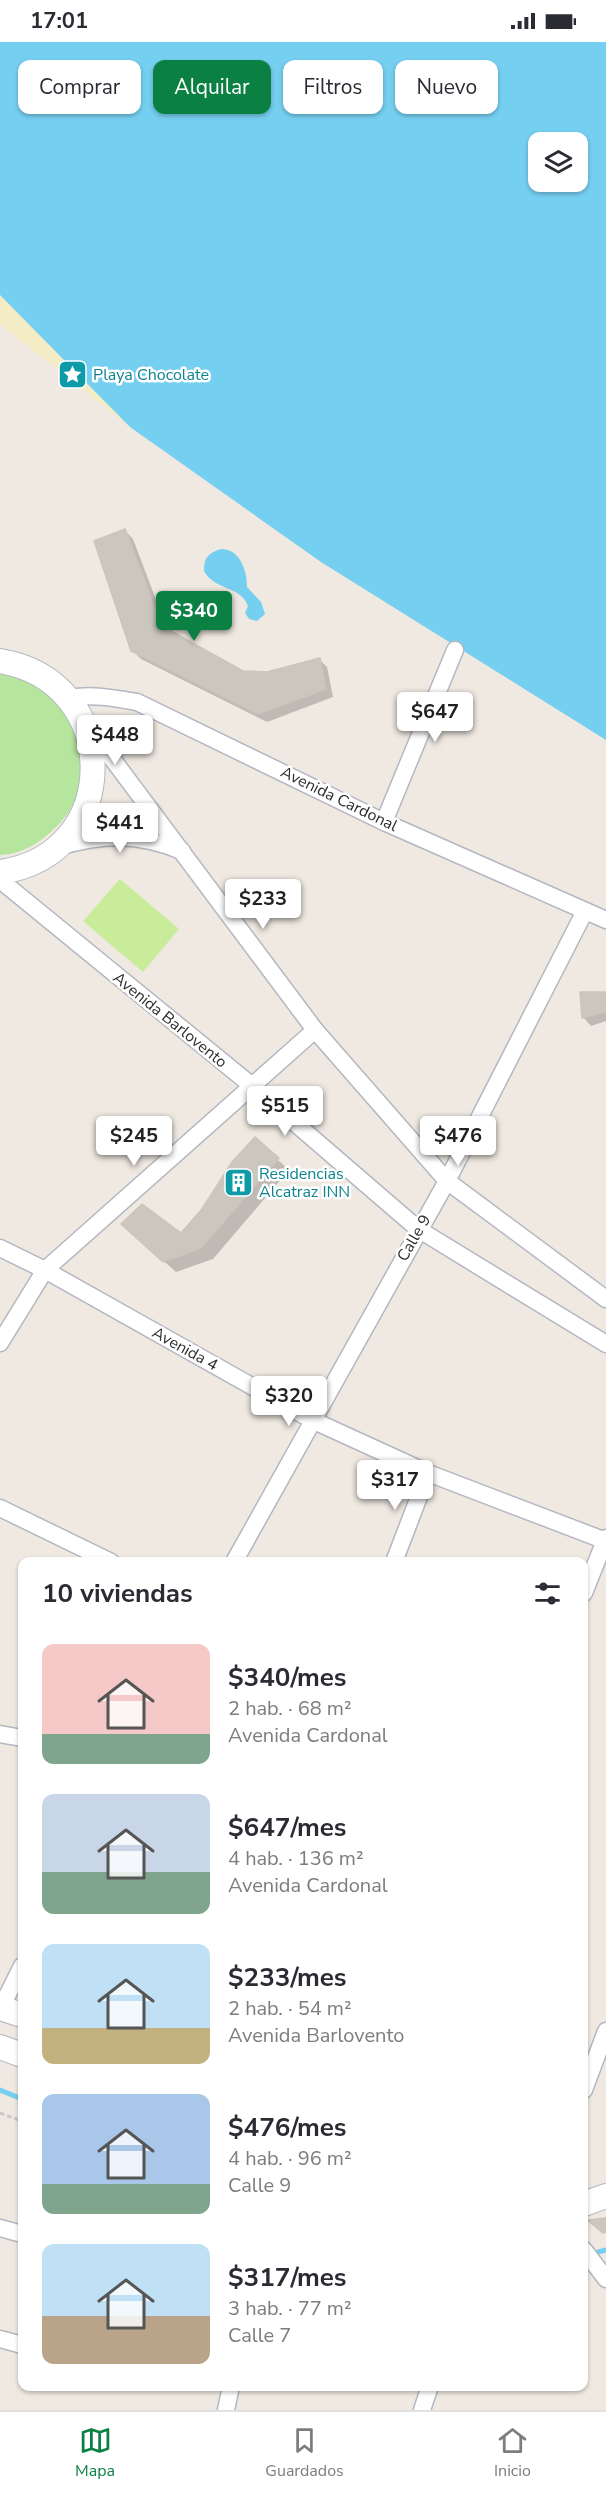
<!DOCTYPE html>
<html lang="es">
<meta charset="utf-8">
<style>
:root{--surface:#fff;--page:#f2f2f3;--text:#2b2b33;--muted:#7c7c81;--line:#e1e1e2;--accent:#0b8043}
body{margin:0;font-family:"Nunito Sans",sans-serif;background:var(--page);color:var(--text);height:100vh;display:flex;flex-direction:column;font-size:22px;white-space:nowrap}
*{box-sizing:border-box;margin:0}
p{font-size:20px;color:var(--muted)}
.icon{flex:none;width:33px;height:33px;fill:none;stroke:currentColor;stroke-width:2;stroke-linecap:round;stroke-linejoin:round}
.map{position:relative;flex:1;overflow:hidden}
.panel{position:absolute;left:18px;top:1515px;width:570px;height:834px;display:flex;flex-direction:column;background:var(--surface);border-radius:12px;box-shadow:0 2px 4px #0004}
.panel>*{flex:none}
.banner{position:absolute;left:18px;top:18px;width:570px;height:54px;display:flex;gap:12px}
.tools{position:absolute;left:528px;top:90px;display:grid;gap:12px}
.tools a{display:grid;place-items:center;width:60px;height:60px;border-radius:12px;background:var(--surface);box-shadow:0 2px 4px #0004;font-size:30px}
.price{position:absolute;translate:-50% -51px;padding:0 14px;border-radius:6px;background:#fff;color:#222;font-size:20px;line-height:39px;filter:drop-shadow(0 2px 3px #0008)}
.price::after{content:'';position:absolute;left:50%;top:36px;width:18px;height:14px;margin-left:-9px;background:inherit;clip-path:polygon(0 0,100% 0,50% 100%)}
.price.active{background:var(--accent);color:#fff}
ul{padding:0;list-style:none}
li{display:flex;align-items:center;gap:18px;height:150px;padding:0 24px}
li span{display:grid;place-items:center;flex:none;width:168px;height:120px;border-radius:12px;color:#555}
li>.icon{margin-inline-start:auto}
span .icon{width:72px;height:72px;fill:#fffc;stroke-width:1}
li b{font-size:26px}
h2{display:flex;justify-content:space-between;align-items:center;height:72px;padding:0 24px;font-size:26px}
.tag{padding:0 21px;border-radius:12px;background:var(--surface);box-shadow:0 2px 4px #0004;font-size:21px;line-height:54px}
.tag.active{background:var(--accent);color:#fff}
.status{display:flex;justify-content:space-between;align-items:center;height:42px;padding:0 30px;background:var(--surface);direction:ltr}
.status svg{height:16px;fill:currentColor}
.tabs{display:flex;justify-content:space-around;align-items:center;height:84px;border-top:2px solid var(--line);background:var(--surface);font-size:16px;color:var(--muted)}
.tabs a{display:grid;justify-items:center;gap:3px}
.tabs .active{color:var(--accent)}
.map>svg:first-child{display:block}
.green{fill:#b6e59e}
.sand{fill:#f3ecc5}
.pitch{fill:#c9ec9a}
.water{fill:#75cff0;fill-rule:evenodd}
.shadow{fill:#0003}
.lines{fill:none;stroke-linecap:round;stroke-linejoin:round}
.stream{stroke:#75cff0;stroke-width:5}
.building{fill:#cbc7bf;stroke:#cbc5ba;stroke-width:1.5}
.street-casing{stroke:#b4b7c1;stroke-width:19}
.secondary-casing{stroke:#b4b7c1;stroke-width:26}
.path{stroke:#c9c9c9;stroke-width:3;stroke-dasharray:4.5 3;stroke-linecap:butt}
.street{stroke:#fff;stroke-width:16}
.secondary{stroke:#fff;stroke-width:24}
.labels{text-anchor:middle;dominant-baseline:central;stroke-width:5;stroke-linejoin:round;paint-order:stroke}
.culture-label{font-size:16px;fill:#0d838f;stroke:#fff;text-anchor:start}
.street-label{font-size:16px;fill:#2e2e2e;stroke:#fff}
</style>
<div class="status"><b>17:01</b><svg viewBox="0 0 49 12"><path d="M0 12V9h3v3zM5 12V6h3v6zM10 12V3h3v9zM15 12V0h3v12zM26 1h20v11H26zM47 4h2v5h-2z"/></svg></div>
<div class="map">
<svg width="606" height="2368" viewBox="0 0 606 2368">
<rect width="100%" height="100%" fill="#efe9e1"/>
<!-- green -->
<path class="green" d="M0 631C17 634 33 639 47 649 79 673 92 722 75 758 69 773 58 784 46 794 34 804 16 813 0 813Z"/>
<!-- sand -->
<polygon class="sand" points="0,253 130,385 0,282"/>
<!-- pitch -->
<polygon class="pitch" points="120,837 179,887 143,930 83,879"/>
<!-- water -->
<g class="water">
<path d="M0 0H606V698L321 520 130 385 0 253ZM538 100H578V140H538Z"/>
<path d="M221 507C240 507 247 528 247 545L261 560 265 572 257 579 249 577 245 571 248 564C240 543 215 549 204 529 204 516 208 511 221 507Z"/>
</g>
<!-- shadow -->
<g class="shadow">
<polygon points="125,489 133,497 166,584 172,592 243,630 267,632 319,617 327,625 333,655 267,680 141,617 132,608"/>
<polygon points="606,951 606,979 591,984 584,976 581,952"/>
<polygon points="255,1097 289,1128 213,1217 176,1230 134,1193 181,1193 203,1168"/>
</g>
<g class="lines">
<!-- stream -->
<g class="stream">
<polyline points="0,2048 22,2057"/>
<polyline points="598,2210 606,2208"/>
</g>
</g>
<!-- building -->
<g class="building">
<polygon points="125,487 158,574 171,589 243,629 267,630 320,616 326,647 258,672 131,609 94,499"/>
<polygon points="580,950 606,950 606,970 582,976"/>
<polygon points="255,1095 279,1116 201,1206 163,1220 121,1182 142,1162 181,1191 202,1167 232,1120"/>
<polygon points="606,2176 606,2190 603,2191 587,2178"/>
</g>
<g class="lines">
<defs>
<g id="street">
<path d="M69 656C93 652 114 656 137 660L384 780 606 878"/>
<polyline points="87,683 315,988 447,1139 606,1257"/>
<polyline points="384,780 455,608"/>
<path d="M58 805C104 792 137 791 182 809"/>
<polyline points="0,838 251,1043 418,1187 606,1302"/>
<polyline points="0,1206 45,1228 312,1378 428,1431 606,1499"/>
<polyline points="0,1301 45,1228 315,988"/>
<polyline points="0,1466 111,1520"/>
<polyline points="234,1520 447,1139 585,869"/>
<polyline points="394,1520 428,1431"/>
<polyline points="584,1551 606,1496"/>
<polyline points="0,1692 22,1696"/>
<polyline points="0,1968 22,1924"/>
<polyline points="584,2048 606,1989"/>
<polyline points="0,2186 22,2192"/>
<polyline points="584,2208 606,2237"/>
<polyline points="0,2297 22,2303"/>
<polyline points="226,2368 231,2344"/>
<polyline points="422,2368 430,2344"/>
</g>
<g id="secondary">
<path d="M0 619C123 639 124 813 0 830"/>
<polyline points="0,1966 22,1973"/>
<polyline points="0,2005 22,2013"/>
<polyline points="584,2162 606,2154"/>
</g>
</defs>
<!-- street casing -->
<use href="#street" class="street-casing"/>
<!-- secondary casing -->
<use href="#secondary" class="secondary-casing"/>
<!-- path -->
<polyline class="path" points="0,2071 22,2079"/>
<!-- street -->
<use href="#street" class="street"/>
<!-- secondary -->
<use href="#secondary" class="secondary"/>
</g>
<!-- icons -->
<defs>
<symbol id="sight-square" viewBox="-11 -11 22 22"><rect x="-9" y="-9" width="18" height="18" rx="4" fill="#0f9aa8" stroke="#fff"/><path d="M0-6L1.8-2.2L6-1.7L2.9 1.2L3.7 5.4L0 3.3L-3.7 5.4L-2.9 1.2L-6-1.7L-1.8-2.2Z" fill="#fff"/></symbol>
<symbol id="building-square" viewBox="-11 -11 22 22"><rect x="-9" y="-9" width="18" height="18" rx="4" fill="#0f9aa8" stroke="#fff"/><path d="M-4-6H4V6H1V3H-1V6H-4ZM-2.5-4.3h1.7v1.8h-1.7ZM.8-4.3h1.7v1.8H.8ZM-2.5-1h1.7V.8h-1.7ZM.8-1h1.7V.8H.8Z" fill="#fff"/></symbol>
</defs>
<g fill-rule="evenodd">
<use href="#sight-square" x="56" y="316" width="33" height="33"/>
<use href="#building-square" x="222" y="1124" width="33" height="33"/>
</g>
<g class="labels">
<!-- culture labels -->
<g class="culture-label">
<text x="93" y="333">Playa Chocolate</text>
<text x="259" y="1132">Residencias<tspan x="259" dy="18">Alcatraz INN</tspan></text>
</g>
<!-- street labels -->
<g class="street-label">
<text transform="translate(339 757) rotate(26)">Avenida Cardonal</text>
<text transform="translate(170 978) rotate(39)">Avenida Barlovento</text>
<text transform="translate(414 1196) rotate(-60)">Calle 9</text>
<text transform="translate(185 1307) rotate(29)">Avenida 4</text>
</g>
</g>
</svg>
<div class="tools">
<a><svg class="icon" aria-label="layers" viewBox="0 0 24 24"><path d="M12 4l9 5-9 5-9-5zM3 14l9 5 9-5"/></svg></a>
</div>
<b class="price active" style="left:194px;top:600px">$340</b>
<b class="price" style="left:435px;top:701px">$647</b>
<b class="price" style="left:115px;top:724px">$448</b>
<b class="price" style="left:120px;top:812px">$441</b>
<b class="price" style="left:263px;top:888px">$233</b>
<b class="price" style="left:285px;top:1095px">$515</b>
<b class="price" style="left:134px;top:1125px">$245</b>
<b class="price" style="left:458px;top:1125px">$476</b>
<b class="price" style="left:289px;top:1385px">$320</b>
<b class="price" style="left:395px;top:1469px">$317</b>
<div class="banner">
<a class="tag">Comprar</a>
<a class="tag active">Alquilar</a>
<a class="tag">Filtros</a>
<a class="tag">Nuevo</a>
</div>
<section class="panel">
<h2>10 viviendas<svg class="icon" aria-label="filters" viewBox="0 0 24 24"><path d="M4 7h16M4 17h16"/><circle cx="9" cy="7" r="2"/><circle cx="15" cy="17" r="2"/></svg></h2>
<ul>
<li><span style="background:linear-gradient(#f6c9c9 75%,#7fa58c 0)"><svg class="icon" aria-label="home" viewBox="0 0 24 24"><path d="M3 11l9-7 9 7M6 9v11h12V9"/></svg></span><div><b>$340/mes</b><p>2 hab. · 68 m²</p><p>Avenida Cardonal</p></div></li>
<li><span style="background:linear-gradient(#c9d6e8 65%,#7fa58c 0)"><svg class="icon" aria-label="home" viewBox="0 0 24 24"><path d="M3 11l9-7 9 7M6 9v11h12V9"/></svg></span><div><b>$647/mes</b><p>4 hab. · 136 m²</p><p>Avenida Cardonal</p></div></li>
<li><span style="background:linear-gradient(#bfe0f5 70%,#c2b280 0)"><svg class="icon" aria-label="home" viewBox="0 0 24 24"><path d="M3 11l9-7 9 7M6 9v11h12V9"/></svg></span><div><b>$233/mes</b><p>2 hab. · 54 m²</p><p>Avenida Barlovento</p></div></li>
<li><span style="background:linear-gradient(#a9c7e8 75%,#7fa58c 0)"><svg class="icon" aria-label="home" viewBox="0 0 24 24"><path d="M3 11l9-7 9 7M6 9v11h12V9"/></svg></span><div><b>$476/mes</b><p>4 hab. · 96 m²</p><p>Calle 9</p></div></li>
<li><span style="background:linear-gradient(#bfe0f5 60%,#b9a48a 0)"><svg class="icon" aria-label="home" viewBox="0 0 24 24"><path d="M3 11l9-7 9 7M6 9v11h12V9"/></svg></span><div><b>$317/mes</b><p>3 hab. · 77 m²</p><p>Calle 7</p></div></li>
</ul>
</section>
</div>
<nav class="tabs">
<a class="active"><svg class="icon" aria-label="map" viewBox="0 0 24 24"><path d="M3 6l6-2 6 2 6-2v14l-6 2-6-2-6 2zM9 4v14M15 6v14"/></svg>Mapa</a>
<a><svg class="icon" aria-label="saved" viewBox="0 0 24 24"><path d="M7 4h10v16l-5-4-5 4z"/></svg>Guardados</a>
<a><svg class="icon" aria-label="home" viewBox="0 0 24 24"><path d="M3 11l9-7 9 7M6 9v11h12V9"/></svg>Inicio</a>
</nav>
